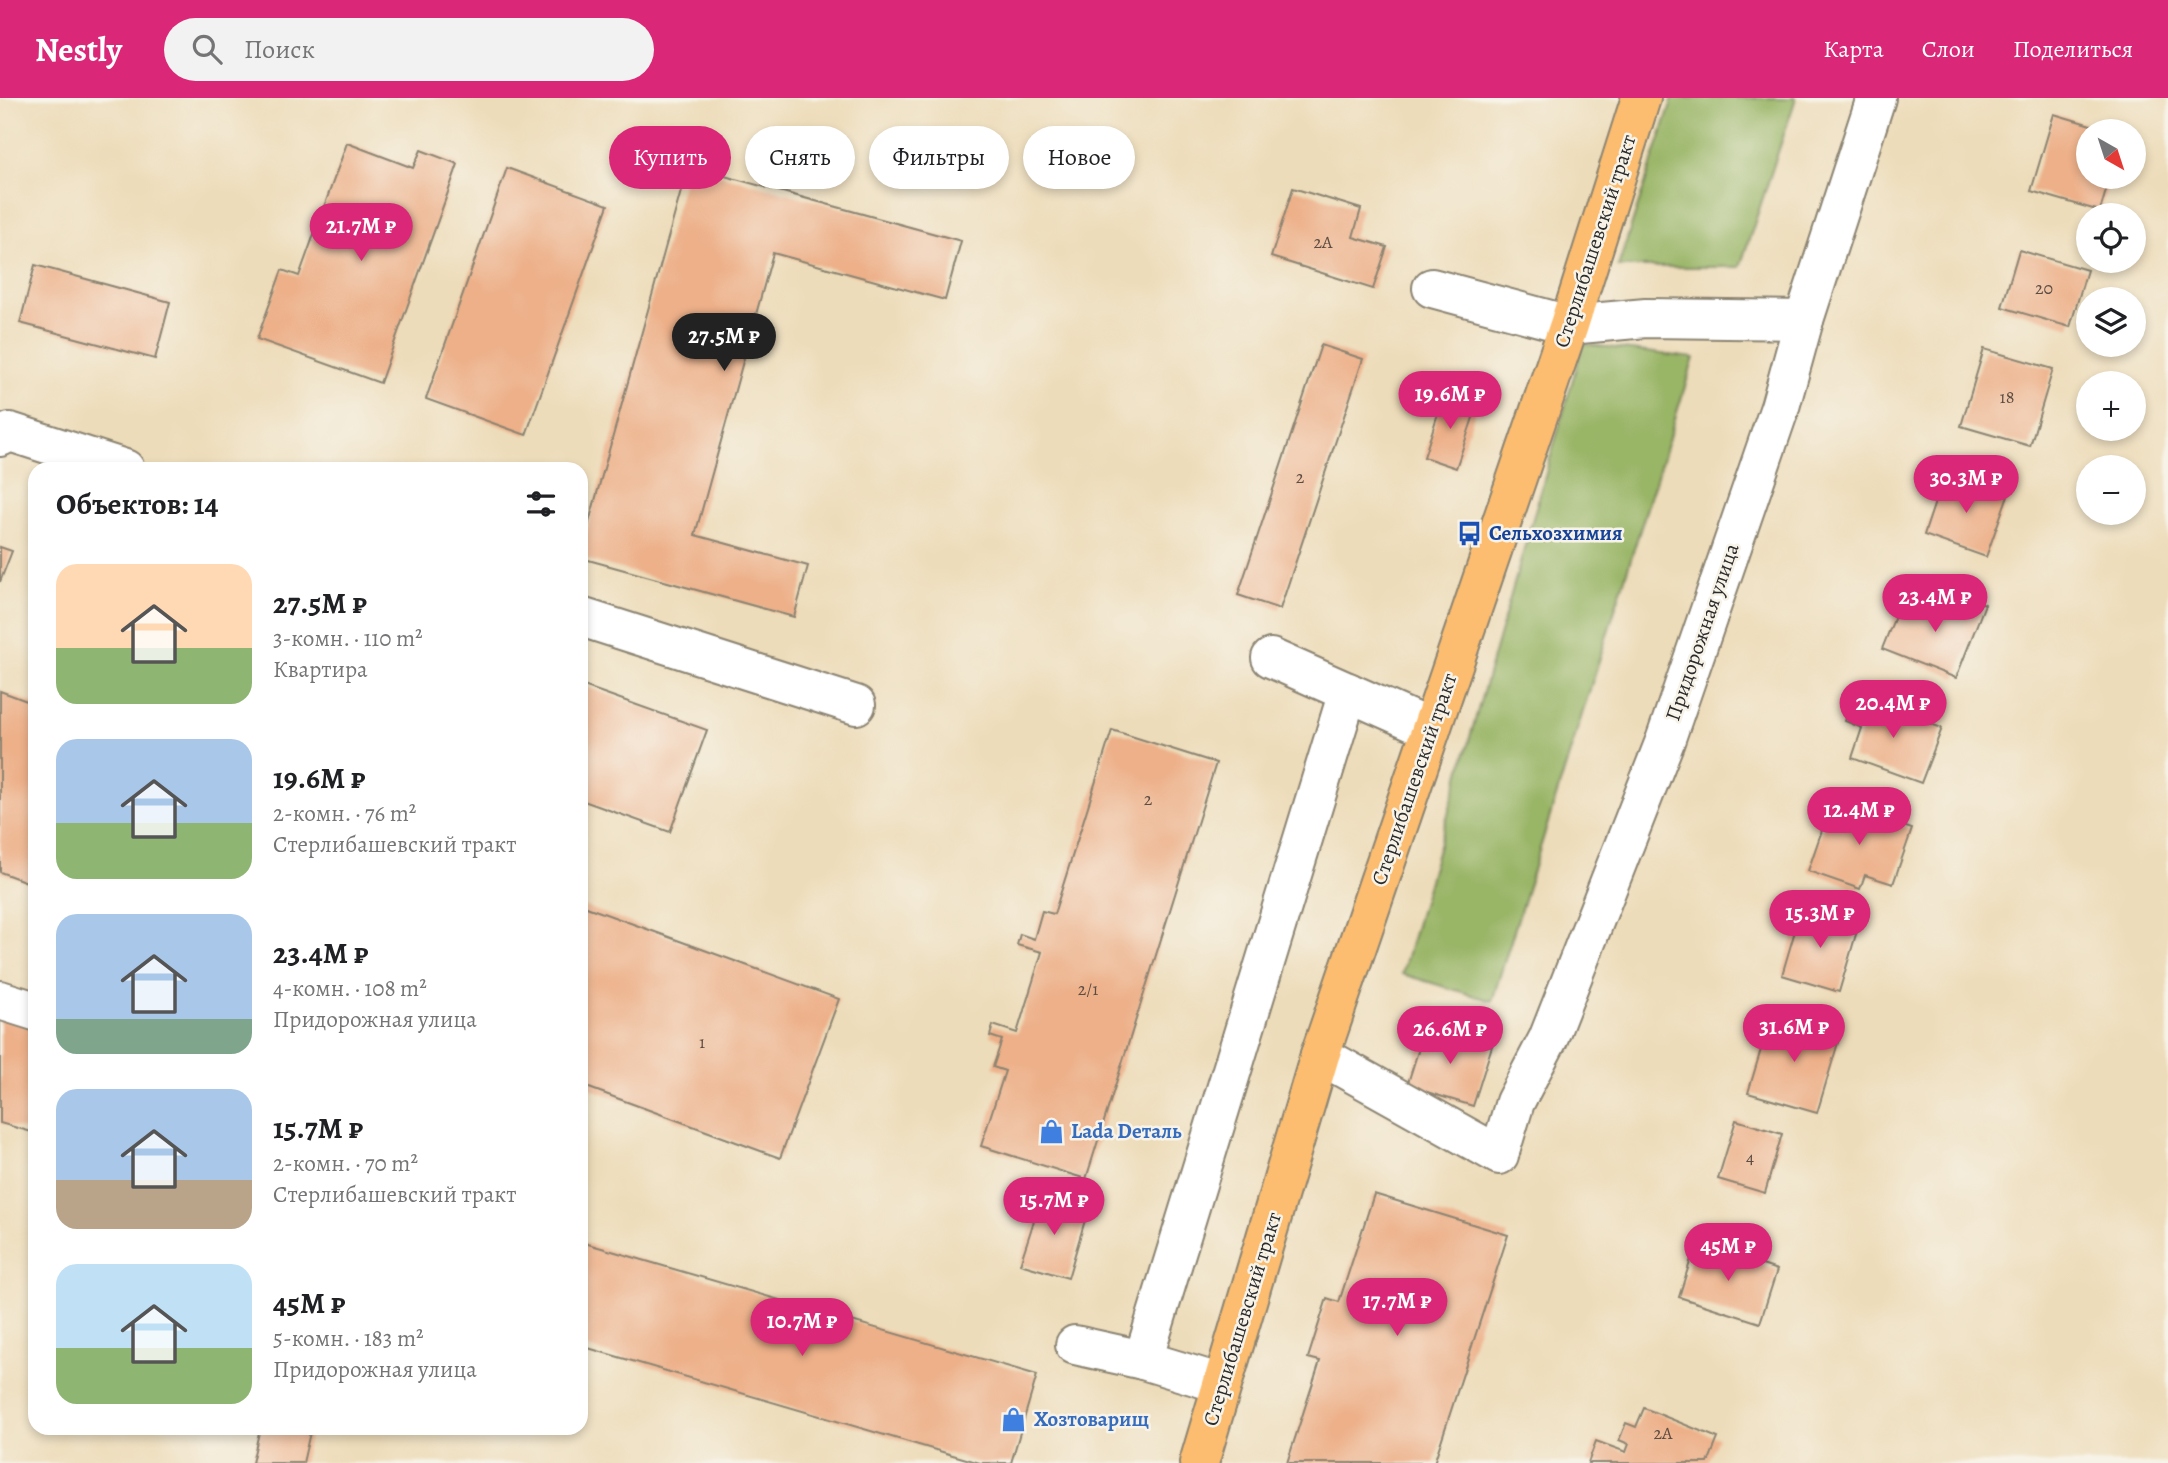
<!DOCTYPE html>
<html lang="ru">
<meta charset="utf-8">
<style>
:root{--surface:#fff;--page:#f2f2f2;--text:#202124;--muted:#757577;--accent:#db2777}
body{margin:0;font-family:Alegreya,serif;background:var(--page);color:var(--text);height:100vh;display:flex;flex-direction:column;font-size:26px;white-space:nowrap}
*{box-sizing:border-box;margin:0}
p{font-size:23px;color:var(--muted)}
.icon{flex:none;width:38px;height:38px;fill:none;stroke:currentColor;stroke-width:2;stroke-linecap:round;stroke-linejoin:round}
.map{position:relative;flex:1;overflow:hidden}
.drawer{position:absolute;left:28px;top:364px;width:560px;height:973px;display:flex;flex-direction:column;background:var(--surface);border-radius:21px;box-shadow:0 4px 10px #0003}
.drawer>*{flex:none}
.guide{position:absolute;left:609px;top:28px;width:665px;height:63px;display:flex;gap:14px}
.needle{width:46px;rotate:141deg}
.fabs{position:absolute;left:2076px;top:21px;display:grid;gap:14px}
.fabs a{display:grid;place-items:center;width:70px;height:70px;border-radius:50%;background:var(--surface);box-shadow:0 4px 10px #0003;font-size:35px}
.price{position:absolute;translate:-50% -60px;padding:0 16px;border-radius:24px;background:var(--accent);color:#fff;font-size:23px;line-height:46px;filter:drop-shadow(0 2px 4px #0008)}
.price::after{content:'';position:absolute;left:50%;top:42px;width:21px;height:16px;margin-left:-10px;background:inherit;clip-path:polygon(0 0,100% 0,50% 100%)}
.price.on{background:#222;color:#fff}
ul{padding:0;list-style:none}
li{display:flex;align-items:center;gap:21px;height:175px;padding:0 28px}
li span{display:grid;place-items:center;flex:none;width:196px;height:140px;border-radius:21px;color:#555}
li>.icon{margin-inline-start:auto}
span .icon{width:84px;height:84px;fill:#fffc;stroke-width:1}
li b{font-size:30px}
h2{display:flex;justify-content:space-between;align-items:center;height:84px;padding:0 28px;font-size:30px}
.chip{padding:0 24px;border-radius:32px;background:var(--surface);box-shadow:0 4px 10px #0003;font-size:24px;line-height:63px}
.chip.on{background:var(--accent);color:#fff}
header{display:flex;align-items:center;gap:42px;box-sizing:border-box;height:98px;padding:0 35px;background:var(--accent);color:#fff}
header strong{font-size:33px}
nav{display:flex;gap:38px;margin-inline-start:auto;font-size:24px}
.search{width:490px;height:63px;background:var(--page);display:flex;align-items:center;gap:18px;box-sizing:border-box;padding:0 24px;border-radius:38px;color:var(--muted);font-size:26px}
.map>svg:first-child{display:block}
.forest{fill:#99b566;stroke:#627048;stroke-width:2}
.building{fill:#edb089}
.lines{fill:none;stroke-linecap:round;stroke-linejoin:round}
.minor-casing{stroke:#8c8472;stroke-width:42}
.major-casing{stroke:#8c8472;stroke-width:42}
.minor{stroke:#fff;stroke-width:38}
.major{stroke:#fcbd6f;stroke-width:38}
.labels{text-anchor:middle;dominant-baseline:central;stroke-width:5;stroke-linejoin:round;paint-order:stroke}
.number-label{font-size:18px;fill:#5c4c42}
.street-label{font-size:21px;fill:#2b2b2b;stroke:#f7f3e8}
.transit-label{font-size:21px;font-weight:bold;fill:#164399;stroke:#f7f3e8;text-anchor:start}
.shop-label{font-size:21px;font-weight:bold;fill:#366cbe;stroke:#f7f3e8;text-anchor:start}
</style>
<header>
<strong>Nestly</strong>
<div class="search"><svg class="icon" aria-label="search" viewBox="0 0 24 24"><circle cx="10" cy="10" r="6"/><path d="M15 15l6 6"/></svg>Поиск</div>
<nav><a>Карта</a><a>Слои</a><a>Поделиться</a></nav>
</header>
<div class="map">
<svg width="2168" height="1365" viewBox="0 0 2168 1365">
<rect width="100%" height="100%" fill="#f7f3e8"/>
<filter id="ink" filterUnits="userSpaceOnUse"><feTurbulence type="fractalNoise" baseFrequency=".0143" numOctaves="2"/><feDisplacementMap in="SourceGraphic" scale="14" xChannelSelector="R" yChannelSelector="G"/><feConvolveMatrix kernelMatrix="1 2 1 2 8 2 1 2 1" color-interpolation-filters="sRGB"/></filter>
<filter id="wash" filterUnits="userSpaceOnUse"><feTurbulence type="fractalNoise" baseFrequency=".00686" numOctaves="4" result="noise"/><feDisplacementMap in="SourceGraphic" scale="28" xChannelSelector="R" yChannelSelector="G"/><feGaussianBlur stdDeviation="1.57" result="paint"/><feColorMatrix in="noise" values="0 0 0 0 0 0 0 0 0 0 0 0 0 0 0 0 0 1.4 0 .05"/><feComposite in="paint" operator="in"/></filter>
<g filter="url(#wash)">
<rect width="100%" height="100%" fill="#eddcb9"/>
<!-- forest -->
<g class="forest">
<polygon points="1673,0 1796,0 1740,169 1618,169"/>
<polygon points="1583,246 1694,260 1492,903 1402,876"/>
</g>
<g id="blocks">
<!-- building -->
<g class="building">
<polygon points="2054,16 2111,33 2088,33 2088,79 2110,79 2100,113 2031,93"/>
<polygon points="347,45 413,70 421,52 458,66 380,285 257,241 282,172 299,178"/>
<polygon points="688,68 961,143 945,202 773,155 695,437 808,468 794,519 581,460 581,453"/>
<polygon points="507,70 608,107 526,337 426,301"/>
<polygon points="1293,90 1361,111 1353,139 1387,149 1373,191 1271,159"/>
<polygon points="2019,152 2087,172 2070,229 2002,209"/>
<polygon points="35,167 170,204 155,261 20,225"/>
<polygon points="1321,247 1363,261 1280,511 1238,497"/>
<polygon points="1984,251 2053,271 2030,348 1961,328"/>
<polygon points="1444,297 1477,308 1456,370 1424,359"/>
<polygon points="1945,374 2008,397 1986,459 1924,437"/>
<polygon points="0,449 12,453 0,484"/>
<polygon points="1956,495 1985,506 1956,580 1882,551 1902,501 1946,518"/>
<polygon points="581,587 707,632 670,734 581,702"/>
<polygon points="0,593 35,606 35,787 0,774"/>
<polygon points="1854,598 1942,630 1921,685 1852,660 1862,630 1845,623"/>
<polygon points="1112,632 1216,665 1086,1081 981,1048 1005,973 993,969 1002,942 990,938 993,927 1017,935 1042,854 1017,847 1020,836 1034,841 1042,813 1054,816"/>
<polygon points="1832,703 1912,731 1893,786 1865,777 1860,791 1808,773"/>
<polygon points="581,807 839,901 780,1060 581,987"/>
<polygon points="1802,809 1859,826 1839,894 1782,877"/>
<polygon points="0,904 35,914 35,1035 0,1025"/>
<polygon points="1771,918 1840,938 1817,1015 1748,995"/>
<polygon points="1426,928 1492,948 1473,1008 1407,988"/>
<polygon points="1736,1022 1782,1036 1765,1095 1718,1081"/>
<polygon points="1374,1096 1508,1137 1434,1365 1287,1365 1320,1263 1308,1260 1327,1200 1339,1204"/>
<polygon points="1042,1098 1088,1112 1068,1180 1020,1166"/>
<polygon points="581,1144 1037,1277 1011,1365 980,1365 581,1248"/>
<polygon points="1696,1145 1777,1172 1760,1225 1679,1199"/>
<polygon points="1644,1310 1718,1340 1708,1365 1588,1365 1596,1343 1626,1354 1629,1346 1619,1342 1626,1325 1636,1329"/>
<polygon points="260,1330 311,1330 303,1365 252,1365"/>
</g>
</g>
</g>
<g filter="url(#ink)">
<use href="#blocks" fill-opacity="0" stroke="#8c8472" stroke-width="2"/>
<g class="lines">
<defs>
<g id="minor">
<polyline points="1432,190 1569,227 1646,220 1804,222"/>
<polyline points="0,339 10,334 125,371"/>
<polyline points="581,519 856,607"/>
<polyline points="1271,560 1431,631"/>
<polyline points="0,902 35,913"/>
<polyline points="1320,957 1499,1057 1515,1004 1548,941 1665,643 1780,309 1804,222 1876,0"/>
<polyline points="1075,1247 1143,1262 1222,1286"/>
<polyline points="1143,1262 1348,594"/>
</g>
<polyline id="major" points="1199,1365 1320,957 1569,227 1641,0"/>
</defs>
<!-- minor casing -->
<use href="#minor" class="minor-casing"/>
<!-- major casing -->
<use href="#major" class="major-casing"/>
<!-- minor -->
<use href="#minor" class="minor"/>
<!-- major -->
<use href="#major" class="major"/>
</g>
</g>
<!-- icons -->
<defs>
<symbol id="bus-bare" viewBox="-9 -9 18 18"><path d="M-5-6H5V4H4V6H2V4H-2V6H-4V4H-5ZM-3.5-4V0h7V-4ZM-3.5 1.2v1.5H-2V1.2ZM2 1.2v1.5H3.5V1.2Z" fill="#1a4fb4" stroke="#f7f3e8" stroke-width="2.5" paint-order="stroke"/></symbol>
<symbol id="shop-bare" viewBox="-9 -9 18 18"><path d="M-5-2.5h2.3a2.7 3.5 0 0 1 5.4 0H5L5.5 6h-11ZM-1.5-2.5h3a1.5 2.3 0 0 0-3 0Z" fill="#3f7fe0" stroke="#f7f3e8" stroke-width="2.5" paint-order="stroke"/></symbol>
</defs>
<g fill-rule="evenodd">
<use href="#bus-bare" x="1452" y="418" width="35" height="35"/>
<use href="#shop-bare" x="1034" y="1016" width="35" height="35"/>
<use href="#shop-bare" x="996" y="1304" width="35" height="35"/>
</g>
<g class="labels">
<!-- number labels -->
<g class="number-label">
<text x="1323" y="144">2А</text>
<text x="2044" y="190">20</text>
<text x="2007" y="299">18</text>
<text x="1300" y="379">2</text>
<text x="1148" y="701">2</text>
<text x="1088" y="891">2/1</text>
<text x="702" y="944">1</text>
<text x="1750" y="1059">4</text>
<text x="1663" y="1335">2А</text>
</g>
<!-- street labels -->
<g class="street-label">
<text transform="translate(1595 143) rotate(-72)">Стерлибашевский тракт</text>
<text transform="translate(1702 534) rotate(-71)">Придорожная улица</text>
<text transform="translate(1414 681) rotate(-71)">Стерлибашевский тракт</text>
<text transform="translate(1242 1221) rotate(-73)">Стерлибашевский тракт</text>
</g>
<!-- transit labels -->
<g class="transit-label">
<text x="1489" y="435">Сельхозхимия</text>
</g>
<!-- shop labels -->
<g class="shop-label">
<text x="1071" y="1033">Lada Dеталь</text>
<text x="1034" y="1321">Хозтоварищ</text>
</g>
</g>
</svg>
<div class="fabs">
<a><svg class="needle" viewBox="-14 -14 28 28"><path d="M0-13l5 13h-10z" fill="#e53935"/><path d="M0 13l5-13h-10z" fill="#757577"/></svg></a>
<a><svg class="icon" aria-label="locate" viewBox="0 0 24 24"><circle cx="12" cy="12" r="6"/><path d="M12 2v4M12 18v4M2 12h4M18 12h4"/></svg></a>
<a><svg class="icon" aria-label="layers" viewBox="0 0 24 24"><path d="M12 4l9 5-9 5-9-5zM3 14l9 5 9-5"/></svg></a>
<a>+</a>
<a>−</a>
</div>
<b class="price" style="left:361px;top:165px">21.7M ₽</b>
<b class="price on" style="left:724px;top:275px">27.5M ₽</b>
<b class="price" style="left:1450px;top:333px">19.6M ₽</b>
<b class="price" style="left:1966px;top:417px">30.3M ₽</b>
<b class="price" style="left:1935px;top:536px">23.4M ₽</b>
<b class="price" style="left:1893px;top:642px">20.4M ₽</b>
<b class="price" style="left:1859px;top:749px">12.4M ₽</b>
<b class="price" style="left:1820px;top:852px">15.3M ₽</b>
<b class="price" style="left:1794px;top:966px">31.6M ₽</b>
<b class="price" style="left:1450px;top:968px">26.6M ₽</b>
<b class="price" style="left:1054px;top:1139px">15.7M ₽</b>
<b class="price" style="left:1728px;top:1185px">45M ₽</b>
<b class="price" style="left:1397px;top:1240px">17.7M ₽</b>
<b class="price" style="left:802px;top:1260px">10.7M ₽</b>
<div class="guide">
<a class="chip on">Купить</a>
<a class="chip">Снять</a>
<a class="chip">Фильтры</a>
<a class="chip">Новое</a>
</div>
<section class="drawer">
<h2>Объектов: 14<svg class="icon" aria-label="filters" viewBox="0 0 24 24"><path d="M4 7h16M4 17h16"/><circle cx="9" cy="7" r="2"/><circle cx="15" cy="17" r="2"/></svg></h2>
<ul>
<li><span style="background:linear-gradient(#ffd9b3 60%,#8fb573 0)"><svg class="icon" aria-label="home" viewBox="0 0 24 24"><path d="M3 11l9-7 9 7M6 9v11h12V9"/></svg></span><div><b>27.5M ₽</b><p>3-комн. · 110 m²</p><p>Квартира</p></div></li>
<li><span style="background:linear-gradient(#a9c7e8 60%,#8fb573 0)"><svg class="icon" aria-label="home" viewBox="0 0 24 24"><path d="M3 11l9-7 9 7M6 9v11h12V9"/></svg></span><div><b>19.6M ₽</b><p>2-комн. · 76 m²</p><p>Стерлибашевский тракт</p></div></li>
<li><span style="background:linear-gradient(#a9c7e8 75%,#7fa58c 0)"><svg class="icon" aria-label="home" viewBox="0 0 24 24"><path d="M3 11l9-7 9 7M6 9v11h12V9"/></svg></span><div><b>23.4M ₽</b><p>4-комн. · 108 m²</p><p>Придорожная улица</p></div></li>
<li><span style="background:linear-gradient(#a9c7e8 65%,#b9a48a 0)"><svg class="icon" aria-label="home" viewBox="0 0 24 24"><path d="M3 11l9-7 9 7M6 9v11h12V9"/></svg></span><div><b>15.7M ₽</b><p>2-комн. · 70 m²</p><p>Стерлибашевский тракт</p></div></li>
<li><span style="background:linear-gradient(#bfe0f5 60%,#8fb573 0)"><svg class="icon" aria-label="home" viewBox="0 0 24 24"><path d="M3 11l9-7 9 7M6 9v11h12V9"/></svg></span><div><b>45M ₽</b><p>5-комн. · 183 m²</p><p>Придорожная улица</p></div></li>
</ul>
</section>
</div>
